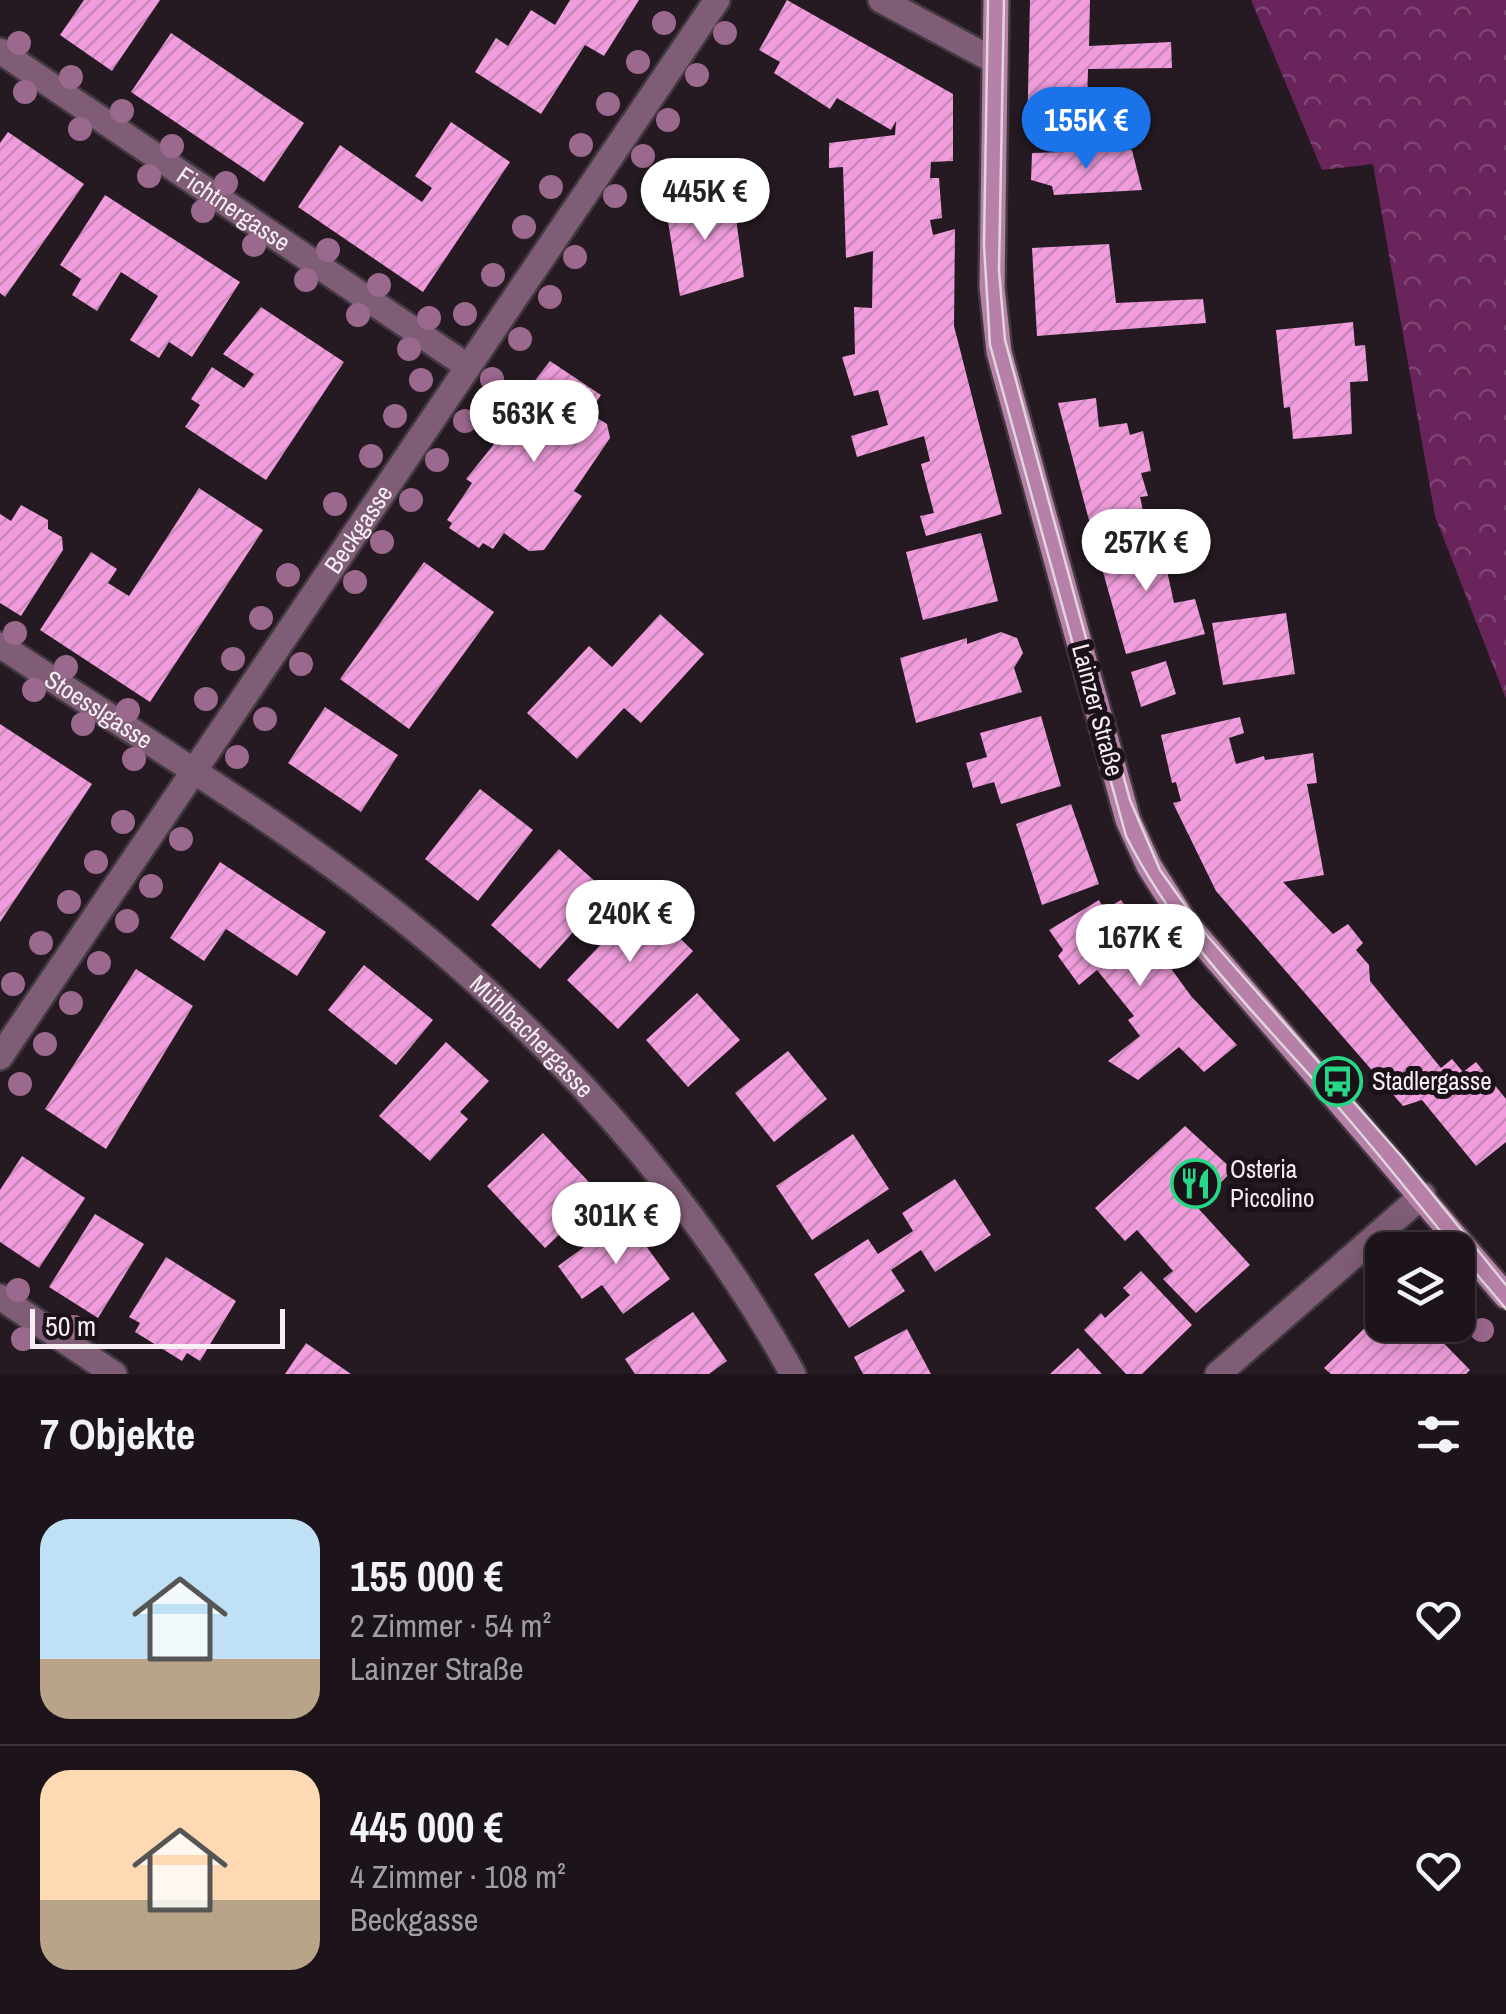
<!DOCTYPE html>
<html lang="de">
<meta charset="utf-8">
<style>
:root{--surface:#1c141a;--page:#292127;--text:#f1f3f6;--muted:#a09ea2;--line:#3a3339;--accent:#1a73e8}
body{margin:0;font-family:"Archivo Narrow",sans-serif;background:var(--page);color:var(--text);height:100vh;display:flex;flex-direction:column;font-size:38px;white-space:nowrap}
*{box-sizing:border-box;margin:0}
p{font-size:32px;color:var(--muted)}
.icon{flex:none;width:55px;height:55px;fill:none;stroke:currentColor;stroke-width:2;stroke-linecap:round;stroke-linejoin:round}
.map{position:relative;height:1374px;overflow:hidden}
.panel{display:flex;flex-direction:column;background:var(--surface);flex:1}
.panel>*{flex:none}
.buttons{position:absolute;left:1365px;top:1232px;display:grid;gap:20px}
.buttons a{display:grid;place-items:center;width:110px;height:110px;border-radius:20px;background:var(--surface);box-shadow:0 5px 25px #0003,0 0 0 2px var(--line);font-size:50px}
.scale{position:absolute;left:30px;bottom:25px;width:255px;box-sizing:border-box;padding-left:10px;border:5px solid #f6eef3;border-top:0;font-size:28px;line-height:35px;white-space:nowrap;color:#f6eef3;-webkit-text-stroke:8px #1b1119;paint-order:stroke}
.price{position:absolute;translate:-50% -85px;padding:0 22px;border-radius:35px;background:#fff;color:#222;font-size:32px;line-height:65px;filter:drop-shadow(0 2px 5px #0008)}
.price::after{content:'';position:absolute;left:50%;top:60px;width:30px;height:22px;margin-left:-15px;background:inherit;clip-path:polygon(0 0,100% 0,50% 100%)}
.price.current{background:var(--accent);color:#fff}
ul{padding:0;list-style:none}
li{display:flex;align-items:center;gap:30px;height:250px;padding:0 40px}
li+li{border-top:2px solid var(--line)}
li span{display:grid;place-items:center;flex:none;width:280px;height:200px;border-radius:30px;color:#555}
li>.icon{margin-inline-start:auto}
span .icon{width:120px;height:120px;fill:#fffc;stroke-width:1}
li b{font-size:42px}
h2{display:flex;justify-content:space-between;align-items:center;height:120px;padding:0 40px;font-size:42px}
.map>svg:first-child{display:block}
.forest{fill:url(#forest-crowns)}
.building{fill:url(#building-hatch)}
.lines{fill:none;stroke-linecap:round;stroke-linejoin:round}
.minor-casing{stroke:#42383f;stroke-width:30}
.secondary-casing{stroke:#42383f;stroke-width:30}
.minor{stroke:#7f5d76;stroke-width:25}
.secondary{stroke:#b780a8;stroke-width:25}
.tram{stroke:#dfd7dc;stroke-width:2.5}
.tree{fill:#9b688e}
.labels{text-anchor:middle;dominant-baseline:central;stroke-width:10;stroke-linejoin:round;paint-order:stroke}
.street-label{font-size:25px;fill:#f6eef3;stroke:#1b1119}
.poi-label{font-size:25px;fill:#f6eef3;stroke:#1b1119;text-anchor:start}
</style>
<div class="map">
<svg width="1506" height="1374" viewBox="0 0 1506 1374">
<defs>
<pattern id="forest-crowns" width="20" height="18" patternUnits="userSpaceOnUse" patternTransform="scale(2.5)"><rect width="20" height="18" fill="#68245b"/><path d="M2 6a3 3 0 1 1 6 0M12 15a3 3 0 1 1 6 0" fill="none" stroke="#7e4473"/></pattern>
<pattern id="building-hatch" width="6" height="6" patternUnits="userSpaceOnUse" patternTransform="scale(2.5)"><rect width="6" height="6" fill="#f19ddd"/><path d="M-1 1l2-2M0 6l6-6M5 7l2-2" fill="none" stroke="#c788b8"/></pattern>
</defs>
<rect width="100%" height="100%" fill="#251a22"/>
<!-- forest -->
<polygon class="forest" points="1251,0 1506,0 1506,699 1435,516 1373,164 1322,170"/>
<!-- building -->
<g class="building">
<polygon points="84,0 160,0 112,71 60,35"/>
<polygon points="570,0 639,0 604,56 585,45 541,114 475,72 496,38 508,46 531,10 555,25"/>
<polygon points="787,0 953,94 953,161 931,162 930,178 939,178 942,218 930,220 933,235 955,229 954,326 1002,514 926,536 920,516 934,513 921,464 930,461 924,436 857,457 851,436 888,425 878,390 854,396 842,357 855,354 854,307 872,308 873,251 846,258 843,167 829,168 829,143 895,135 896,121 891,130 837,98 830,109 774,73 780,62 759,50"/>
<polygon points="1030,0 1090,0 1089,46 1171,42 1172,68 1088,69 1086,139 1027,138"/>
<polygon points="171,33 304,123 264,182 131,92"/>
<polygon points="451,122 510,162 423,292 298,207 340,145 422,202 432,188 415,176"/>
<polygon points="8,132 84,184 5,297 0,293 0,143"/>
<polygon points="1132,150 1142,190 1054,195 1052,186 1031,180 1032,153"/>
<polygon points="105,195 240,282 192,357 169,342 159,358 130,340 158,296 121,272 97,311 72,295 81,279 60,265"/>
<polygon points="733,196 744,277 680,296 665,203"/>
<polygon points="1109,244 1116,303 1203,299 1206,323 1037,336 1032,248"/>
<polygon points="261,307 344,362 266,480 185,427 200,405 191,399 212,367 244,388 254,374 223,354"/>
<polygon points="1353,322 1355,346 1365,345 1368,381 1350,382 1352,434 1293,439 1290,407 1284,408 1276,330"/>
<polygon points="550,361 601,395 589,413 607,424 610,438 574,491 582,496 544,550 529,551 504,533 493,549 483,543 479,548 449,528 452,523 447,520 472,483 466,479 507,428 501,424"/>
<polygon points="1096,398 1099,427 1127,423 1130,435 1143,431 1151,471 1141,473 1148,496 1140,497 1145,519 1090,524 1058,403"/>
<polygon points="199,488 263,530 150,702 40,630 91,552 117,569 108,583 129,596"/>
<polygon points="21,505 48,520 48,529 62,537 63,550 21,616 0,603 0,514 11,521"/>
<polygon points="1158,529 1174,603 1195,599 1205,634 1126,654 1096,547"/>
<polygon points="981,533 998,601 923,620 906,552"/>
<polygon points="424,562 494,612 409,729 340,679"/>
<polygon points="1286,613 1295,674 1223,685 1212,623"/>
<polygon points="660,614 704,654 641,723 624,708 577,759 527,713 589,646 612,667"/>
<polygon points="1001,632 1017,638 1023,653 1014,668 1022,692 916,723 900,658 967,638 967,644"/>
<polygon points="1166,661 1176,694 1141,707 1131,672"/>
<polygon points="325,707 398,755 361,812 288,763"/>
<polygon points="1041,716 1061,786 1001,804 994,782 973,788 966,763 987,757 980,733"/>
<polygon points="1240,717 1244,733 1229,738 1236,764 1264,756 1265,760 1313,753 1317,783 1307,784 1324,875 1283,882 1333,934 1348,924 1363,943 1356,950 1369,965 1370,981 1441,1068 1452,1059 1463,1072 1476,1062 1506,1099 1506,1142 1476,1166 1422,1100 1403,1106 1216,891 1173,803 1181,801 1176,782 1172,783 1161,735"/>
<polygon points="0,724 92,784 0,922"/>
<polygon points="480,789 533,830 478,901 425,859"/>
<polygon points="1071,804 1099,884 1042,905 1016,824"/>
<polygon points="559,849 608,893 540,969 491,925"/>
<polygon points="220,862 326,932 297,976 226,929 204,961 170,938"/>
<polygon points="1099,900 1104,910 1121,900 1191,996 1237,1045 1204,1072 1179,1047 1138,1080 1108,1061 1140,1036 1128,1020 1134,1016 1097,970 1079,985 1058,956 1063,950 1049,930"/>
<polygon points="642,901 693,951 618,1029 567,980"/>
<polygon points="364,965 433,1020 396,1065 328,1010"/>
<polygon points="136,969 193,1006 106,1149 45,1109"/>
<polygon points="697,993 740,1040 688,1087 646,1040"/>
<polygon points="446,1042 489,1081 460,1112 468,1119 430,1161 379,1116"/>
<polygon points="788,1051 827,1099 774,1142 735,1093"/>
<polygon points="1185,1126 1233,1170 1197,1207 1250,1265 1196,1313 1163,1279 1173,1271 1137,1230 1125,1241 1095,1208"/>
<polygon points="543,1133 601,1195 545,1248 487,1186"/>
<polygon points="853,1134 889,1189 812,1240 776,1186"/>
<polygon points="22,1156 85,1198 39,1268 0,1242 0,1190"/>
<polygon points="955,1179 991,1235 935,1272 921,1250 891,1270 905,1291 849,1328 814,1274 868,1239 878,1254 913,1231 902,1213"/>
<polygon points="95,1214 144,1244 98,1318 49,1287"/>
<polygon points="625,1217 670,1279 623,1314 602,1285 582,1299 558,1266"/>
<polygon points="166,1257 236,1301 200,1361 187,1353 182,1361 135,1332 140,1323 129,1317"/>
<polygon points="1141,1271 1192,1325 1142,1374 1126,1374 1084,1330 1101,1313 1105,1318 1130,1295 1123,1288"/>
<polygon points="1382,1311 1382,1325 1426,1325 1470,1370 1466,1374 1331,1374 1324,1368"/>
<polygon points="693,1312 727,1361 709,1374 635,1374 625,1359"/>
<polygon points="907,1329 931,1374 863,1374 854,1357"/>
<polygon points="306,1343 351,1374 285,1374"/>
<polygon points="1078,1348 1102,1374 1050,1374"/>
</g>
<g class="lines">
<defs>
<g id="minor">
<polyline points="881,0 995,61"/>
<path id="s1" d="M0 51 467 366"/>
<path id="s2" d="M0 645C152 746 315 841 453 961 587 1078 707 1218 793 1374"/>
<path id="s3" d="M0 1057 717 0"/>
<polyline points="0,1297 114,1374"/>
<polyline points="1218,1374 1423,1195"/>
</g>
<polyline id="secondary" points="996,0 992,287 999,352 1128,820 1149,866 1184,921 1506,1296"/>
</defs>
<!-- minor casing -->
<use href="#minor" class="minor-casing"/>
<!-- secondary casing -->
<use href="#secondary" class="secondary-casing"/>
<!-- minor -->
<use href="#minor" class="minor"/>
<!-- secondary -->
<use href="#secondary" class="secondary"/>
<!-- tram -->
<g class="tram">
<path d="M988 0 984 245 990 345 1126 836C1175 934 1251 1009 1323 1090 1370 1142 1412 1197 1456 1250"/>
<polyline points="1004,0 999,271 1005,340 1130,800 1160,870 1205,933 1403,1158 1506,1285"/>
<polyline points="1458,1252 1506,1309"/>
</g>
</g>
<!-- trees -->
<g class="tree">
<circle cx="664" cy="23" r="12"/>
<circle cx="725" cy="33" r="12"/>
<circle cx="19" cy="43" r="12"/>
<circle cx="638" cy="62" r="12"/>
<circle cx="697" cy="75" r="12"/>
<circle cx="71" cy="77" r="12"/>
<circle cx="25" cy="92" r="12"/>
<circle cx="608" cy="104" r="12"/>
<circle cx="122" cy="111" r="12"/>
<circle cx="668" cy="120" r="12"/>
<circle cx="80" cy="129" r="12"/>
<circle cx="581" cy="145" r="12"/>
<circle cx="172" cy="146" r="12"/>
<circle cx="643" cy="156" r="12"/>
<circle cx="149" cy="176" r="12"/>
<circle cx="226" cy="183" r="12"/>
<circle cx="551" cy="187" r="12"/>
<circle cx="615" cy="196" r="12"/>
<circle cx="203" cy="211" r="12"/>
<circle cx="524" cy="227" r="12"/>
<circle cx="254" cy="245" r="12"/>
<circle cx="328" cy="250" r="12"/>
<circle cx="575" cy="257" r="12"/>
<circle cx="493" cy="275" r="12"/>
<circle cx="306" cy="280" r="12"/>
<circle cx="379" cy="285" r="12"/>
<circle cx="550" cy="297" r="12"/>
<circle cx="465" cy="314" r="12"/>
<circle cx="358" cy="315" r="12"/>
<circle cx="429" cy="318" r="12"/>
<circle cx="520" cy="339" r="12"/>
<circle cx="409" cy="349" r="12"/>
<circle cx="492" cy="379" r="12"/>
<circle cx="421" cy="380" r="12"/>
<circle cx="395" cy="416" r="12"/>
<circle cx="465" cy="421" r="12"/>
<circle cx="371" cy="456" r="12"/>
<circle cx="437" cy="460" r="12"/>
<circle cx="411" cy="500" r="12"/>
<circle cx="335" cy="504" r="12"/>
<circle cx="382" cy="542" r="12"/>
<circle cx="288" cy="575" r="12"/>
<circle cx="355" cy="582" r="12"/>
<circle cx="261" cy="618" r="12"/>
<circle cx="15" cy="633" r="12"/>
<circle cx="233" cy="659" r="12"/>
<circle cx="301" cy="664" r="12"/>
<circle cx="66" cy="667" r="12"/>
<circle cx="34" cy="690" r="12"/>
<circle cx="206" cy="699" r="12"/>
<circle cx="128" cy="710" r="12"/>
<circle cx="265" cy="719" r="12"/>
<circle cx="83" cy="724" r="12"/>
<circle cx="237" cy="757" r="12"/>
<circle cx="134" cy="759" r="12"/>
<circle cx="123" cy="822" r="12"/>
<circle cx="181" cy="839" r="12"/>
<circle cx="96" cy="862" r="12"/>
<circle cx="151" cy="886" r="12"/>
<circle cx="69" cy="902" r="12"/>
<circle cx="127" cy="921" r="12"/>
<circle cx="41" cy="943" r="12"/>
<circle cx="99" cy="963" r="12"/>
<circle cx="13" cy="984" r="12"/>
<circle cx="71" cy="1003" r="12"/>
<circle cx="45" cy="1044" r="12"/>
<circle cx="20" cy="1084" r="12"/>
<circle cx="18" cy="1290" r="12"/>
<circle cx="74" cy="1327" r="12"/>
<circle cx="1482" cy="1330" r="12"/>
<circle cx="23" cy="1339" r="12"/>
</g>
<!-- icons -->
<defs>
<symbol id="bus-ring" viewBox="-11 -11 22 22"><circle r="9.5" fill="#1b1119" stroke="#26d886" stroke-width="1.5"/><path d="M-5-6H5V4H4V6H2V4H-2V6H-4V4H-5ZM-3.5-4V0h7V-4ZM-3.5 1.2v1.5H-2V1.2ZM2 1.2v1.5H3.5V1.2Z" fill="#26d886"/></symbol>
<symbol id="restaurant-ring" viewBox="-11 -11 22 22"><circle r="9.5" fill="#1b1119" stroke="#26d886" stroke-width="1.5"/><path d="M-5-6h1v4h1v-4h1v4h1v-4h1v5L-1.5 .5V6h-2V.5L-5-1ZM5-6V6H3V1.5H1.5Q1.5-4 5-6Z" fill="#26d886"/></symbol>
</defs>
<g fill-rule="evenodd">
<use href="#bus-ring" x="1310" y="1054" width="55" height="55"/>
<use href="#restaurant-ring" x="1168" y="1156" width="55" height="55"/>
</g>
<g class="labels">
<!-- street labels -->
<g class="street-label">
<text stroke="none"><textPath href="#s1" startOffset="282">Fichtnergasse</textPath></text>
<text stroke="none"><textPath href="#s3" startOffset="638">Beckgasse</textPath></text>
<text stroke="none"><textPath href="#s2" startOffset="118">Stoesslgasse</textPath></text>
<text transform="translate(1098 710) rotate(75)">Lainzer Straße</text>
<text stroke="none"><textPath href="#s2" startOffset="662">Mühlbachergasse</textPath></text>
</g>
<!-- poi labels -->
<g class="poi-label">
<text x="1372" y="1081">Stadlergasse</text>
<text x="1230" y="1169">Osteria<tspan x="1230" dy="29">Piccolino</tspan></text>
</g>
</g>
</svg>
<div class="buttons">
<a><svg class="icon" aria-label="layers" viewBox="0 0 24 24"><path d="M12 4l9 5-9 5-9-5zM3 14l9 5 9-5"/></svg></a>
</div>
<div class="scale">50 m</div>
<b class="price current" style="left:1086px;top:172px">155K €</b>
<b class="price" style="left:705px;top:243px">445K €</b>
<b class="price" style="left:534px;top:465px">563K €</b>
<b class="price" style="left:1146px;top:594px">257K €</b>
<b class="price" style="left:630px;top:965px">240K €</b>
<b class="price" style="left:1140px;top:989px">167K €</b>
<b class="price" style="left:616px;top:1267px">301K €</b>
</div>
<section class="panel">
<h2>7 Objekte<svg class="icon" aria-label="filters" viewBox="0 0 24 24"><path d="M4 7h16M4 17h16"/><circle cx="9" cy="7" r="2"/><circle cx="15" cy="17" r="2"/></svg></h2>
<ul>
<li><span style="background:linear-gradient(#bfe0f5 70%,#b9a48a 0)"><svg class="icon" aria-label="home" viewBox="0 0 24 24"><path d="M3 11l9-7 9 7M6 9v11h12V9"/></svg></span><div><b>155 000 €</b><p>2 Zimmer · 54 m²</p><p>Lainzer Straße</p></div><svg class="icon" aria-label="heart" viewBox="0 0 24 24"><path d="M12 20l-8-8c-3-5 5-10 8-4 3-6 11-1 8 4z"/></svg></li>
<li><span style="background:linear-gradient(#ffd9b3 65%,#b9a48a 0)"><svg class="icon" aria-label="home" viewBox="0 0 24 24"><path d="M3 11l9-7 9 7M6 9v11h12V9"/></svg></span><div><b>445 000 €</b><p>4 Zimmer · 108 m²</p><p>Beckgasse</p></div><svg class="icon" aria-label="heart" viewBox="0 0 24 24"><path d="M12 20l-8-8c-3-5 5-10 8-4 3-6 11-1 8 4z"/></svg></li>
</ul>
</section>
